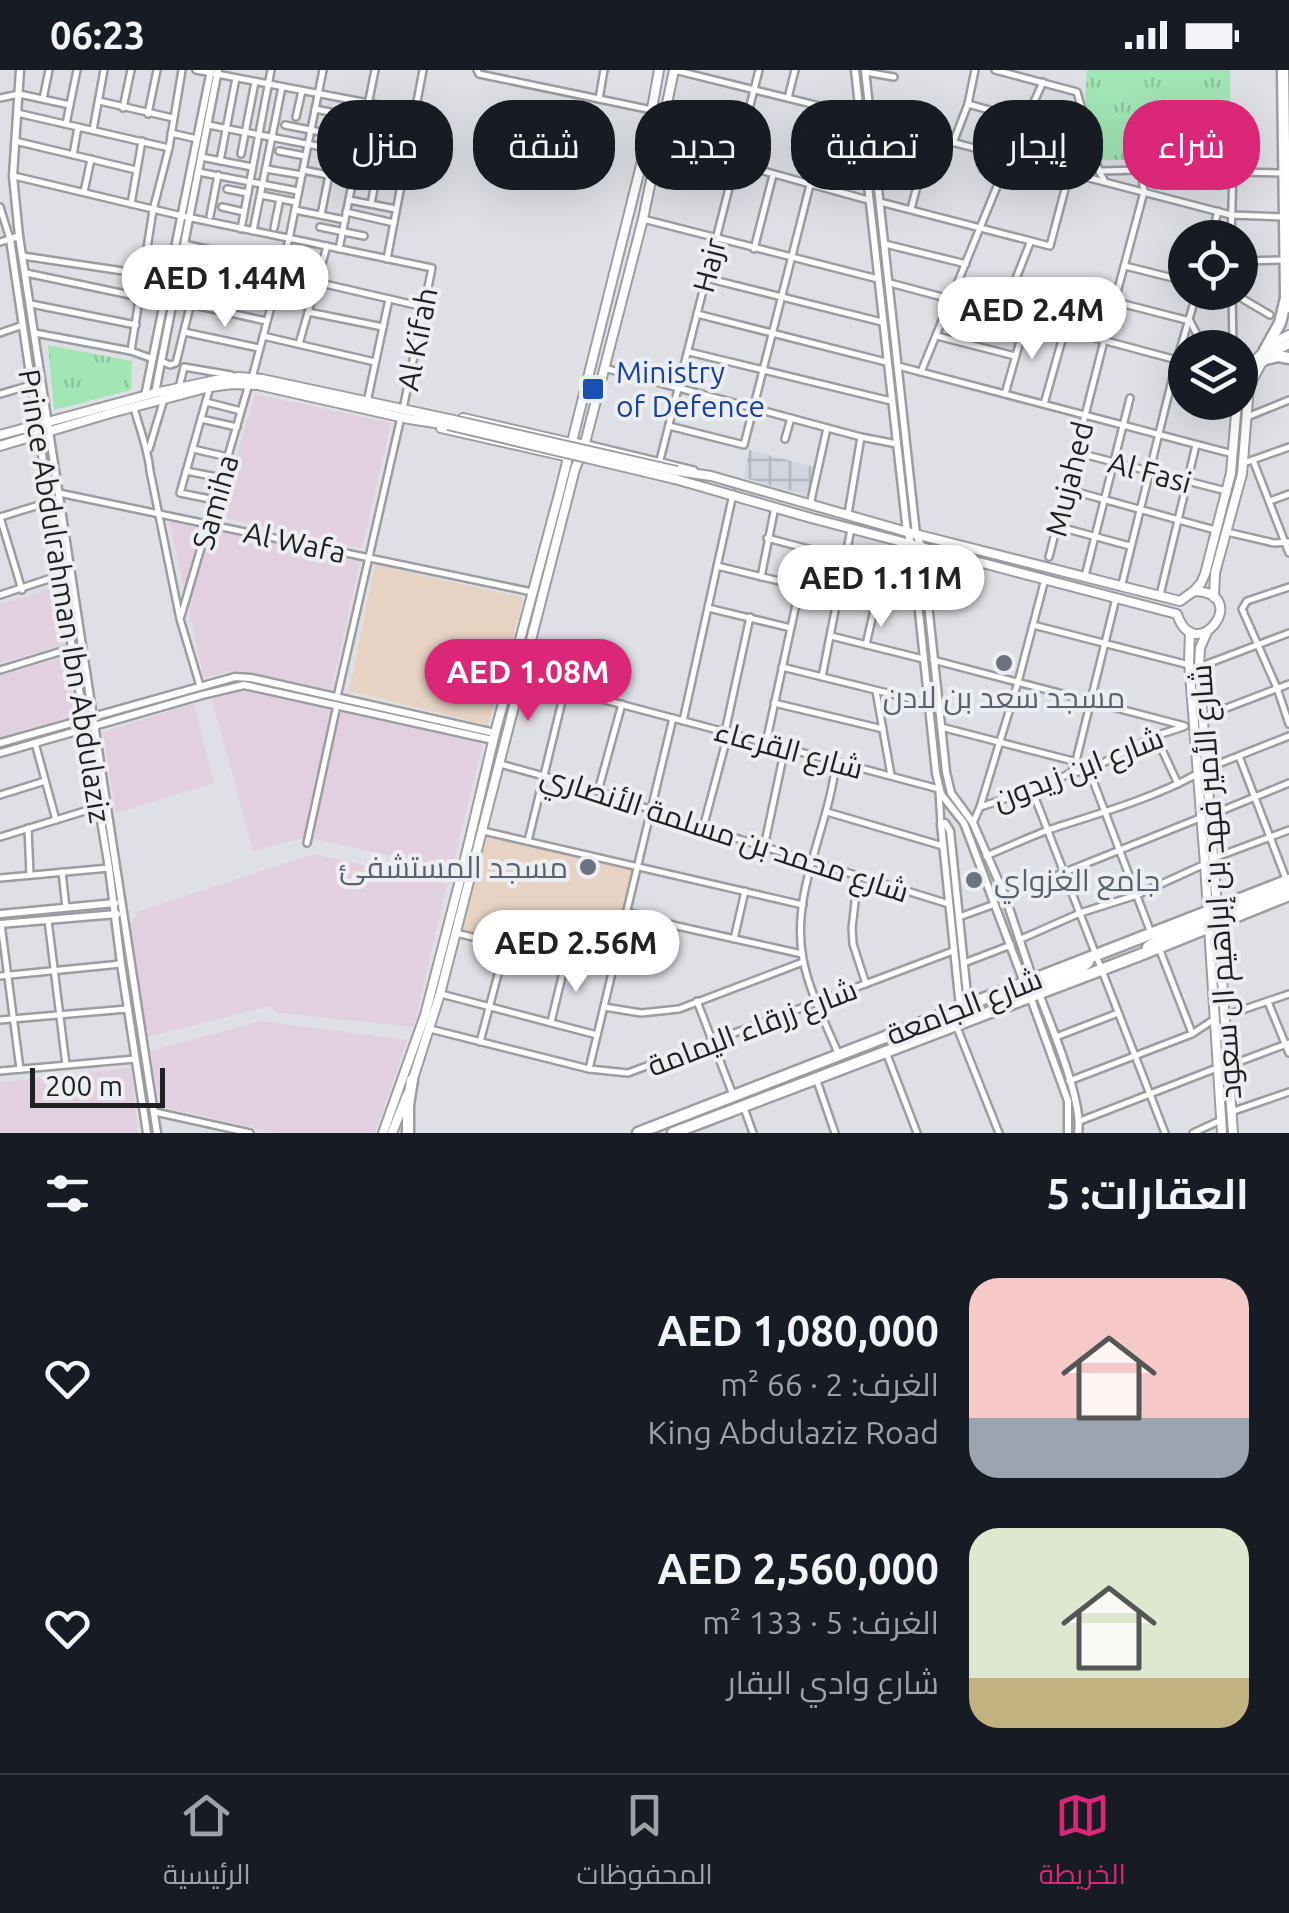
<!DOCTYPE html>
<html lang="ar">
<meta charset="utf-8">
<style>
:root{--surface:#171b24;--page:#242831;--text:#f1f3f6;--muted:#9ea1a6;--line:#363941;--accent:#db2777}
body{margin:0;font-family:Ubuntu,Cairo,sans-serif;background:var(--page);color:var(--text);direction:rtl;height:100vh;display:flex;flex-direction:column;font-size:38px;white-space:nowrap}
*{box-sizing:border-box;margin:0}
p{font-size:32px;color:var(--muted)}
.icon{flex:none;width:55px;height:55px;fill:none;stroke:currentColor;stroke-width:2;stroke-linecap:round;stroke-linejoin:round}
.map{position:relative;height:1063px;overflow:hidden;direction:ltr}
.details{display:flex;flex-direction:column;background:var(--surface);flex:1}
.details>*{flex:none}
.hud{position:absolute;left:30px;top:30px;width:1230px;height:90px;direction:rtl;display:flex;gap:20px}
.fabs{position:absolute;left:1168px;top:150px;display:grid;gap:20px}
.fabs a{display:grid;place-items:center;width:90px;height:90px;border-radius:50%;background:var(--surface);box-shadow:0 10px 40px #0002;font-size:50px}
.scale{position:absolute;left:30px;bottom:25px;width:135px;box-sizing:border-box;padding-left:10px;border:5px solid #1f2021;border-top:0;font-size:28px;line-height:35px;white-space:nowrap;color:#1f2021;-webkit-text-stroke:8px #eceef2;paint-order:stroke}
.price{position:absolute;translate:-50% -85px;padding:0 22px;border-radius:35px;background:#fff;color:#222;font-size:32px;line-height:65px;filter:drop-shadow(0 2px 5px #0008)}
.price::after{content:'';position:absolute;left:50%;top:60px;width:30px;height:22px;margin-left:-15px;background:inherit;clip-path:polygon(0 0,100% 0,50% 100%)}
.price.active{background:var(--accent);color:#fff}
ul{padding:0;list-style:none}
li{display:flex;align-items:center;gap:30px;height:250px;padding:0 40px}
li span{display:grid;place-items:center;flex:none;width:280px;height:200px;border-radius:30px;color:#555}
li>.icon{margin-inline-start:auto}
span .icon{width:120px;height:120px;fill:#fffc;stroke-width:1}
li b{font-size:42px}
h2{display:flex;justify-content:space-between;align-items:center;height:120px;padding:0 40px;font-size:42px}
.chip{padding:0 35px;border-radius:40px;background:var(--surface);box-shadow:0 10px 40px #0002;font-size:35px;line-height:90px}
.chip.active{background:var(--accent);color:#fff}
.status{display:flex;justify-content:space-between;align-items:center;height:70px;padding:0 50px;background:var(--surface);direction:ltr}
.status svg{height:28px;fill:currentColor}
.tab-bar{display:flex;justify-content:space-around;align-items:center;height:140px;border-top:2px solid var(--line);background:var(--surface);font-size:28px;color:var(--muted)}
.tab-bar a{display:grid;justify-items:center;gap:5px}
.tab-bar .active{color:var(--accent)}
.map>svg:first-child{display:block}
.commercial{fill:#e2d0e1}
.industrial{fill:url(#industrial-grid)}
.medical{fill:#e7d3c4}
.grass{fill:url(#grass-tufts)}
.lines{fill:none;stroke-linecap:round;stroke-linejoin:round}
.minor-casing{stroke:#9c9da1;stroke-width:10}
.tertiary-casing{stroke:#9c9da1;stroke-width:11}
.secondary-casing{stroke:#9c9da1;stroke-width:12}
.primary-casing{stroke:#9c9da1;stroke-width:15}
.minor{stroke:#fff;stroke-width:5}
.tertiary{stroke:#fff;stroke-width:6}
.secondary{stroke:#fff;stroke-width:8}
.primary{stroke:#fff;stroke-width:10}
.secondary-bridge-casing{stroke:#9c9da1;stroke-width:12;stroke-linecap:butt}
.secondary-bridge{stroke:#fff;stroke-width:8}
.transit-dot{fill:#1a4fb4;stroke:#eceef2;stroke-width:4}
.worship-dot{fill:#6b7280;stroke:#eceef2;stroke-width:4}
.labels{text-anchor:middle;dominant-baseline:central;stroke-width:8;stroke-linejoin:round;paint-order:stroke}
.street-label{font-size:30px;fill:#1f2021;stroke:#eceef2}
.transit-label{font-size:30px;fill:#164399;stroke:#eceef2;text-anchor:start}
.worship-label{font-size:30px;fill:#5b616d;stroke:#eceef2}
</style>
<div class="status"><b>06:23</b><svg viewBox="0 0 49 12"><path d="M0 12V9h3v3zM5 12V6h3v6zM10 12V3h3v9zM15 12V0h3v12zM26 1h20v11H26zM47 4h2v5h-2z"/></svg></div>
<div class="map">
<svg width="1289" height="1063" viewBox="0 0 1289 1063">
<defs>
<pattern id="industrial-grid" width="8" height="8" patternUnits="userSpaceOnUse" patternTransform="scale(2.5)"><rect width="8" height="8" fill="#d1d5e0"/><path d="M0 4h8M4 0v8" fill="none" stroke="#b3b7c0"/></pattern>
<pattern id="grass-tufts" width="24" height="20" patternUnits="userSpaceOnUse" patternTransform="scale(2.5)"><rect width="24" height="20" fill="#a2e6b6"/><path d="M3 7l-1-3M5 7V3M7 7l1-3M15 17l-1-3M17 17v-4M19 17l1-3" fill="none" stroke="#8bc59c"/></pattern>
</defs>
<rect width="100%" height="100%" fill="#dfe0e5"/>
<!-- commercial -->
<g class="commercial">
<polygon points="255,324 391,353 362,478 219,447"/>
<polygon points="169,451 360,491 331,621 233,600 204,608"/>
<polygon points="57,517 65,574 0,593 0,534"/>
<polygon points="69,586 77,644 0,667 0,605"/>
<polygon points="246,620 483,672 452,799 314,769 312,750 306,767 253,781 212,629"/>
<polygon points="194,634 214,713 116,743 103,662"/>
<polygon points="314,784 447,814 414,957 279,943 269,936 147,967 130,855 139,841"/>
<polygon points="262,951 407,970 375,1063 277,1063 160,1036 150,981"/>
<polygon points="131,998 138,1063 0,1063 0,1012"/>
</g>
<!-- industrial -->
<polygon class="industrial" points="749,380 817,398 810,426 744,408"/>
<!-- medical -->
<g class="medical">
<polygon points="375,495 524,528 488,655 349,621"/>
<polygon points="487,766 637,797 610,896 461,862"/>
</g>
<!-- grass -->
<g class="grass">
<polygon points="1087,0 1230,0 1231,89 1099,90 1085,33"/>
<polygon points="48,275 132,291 131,320 54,340"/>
</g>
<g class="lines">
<defs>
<g id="minor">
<polyline points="196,0 425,44"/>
<polyline points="477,0 479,4 652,40"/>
<polyline points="674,0 860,46"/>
<polyline points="995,0 1077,22 1099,101"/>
<polyline points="865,2 894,7"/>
<polyline points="0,28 19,24 70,35"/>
<polyline points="788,28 795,0"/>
<polyline points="43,29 49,0"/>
<polyline points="599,29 604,0"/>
<polyline points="99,31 173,48"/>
<polyline points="968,34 1025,50"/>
<polyline points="123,38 131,0"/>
<polyline points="315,39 365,49"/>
<polyline points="17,43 169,78"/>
<polyline points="148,44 157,0"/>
<polyline points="1029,45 1087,63"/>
<polyline points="296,47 302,21"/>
<polyline points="871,51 1231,145 1282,147"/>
<polyline points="66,54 77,0"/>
<polyline points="208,55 405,93"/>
<polyline points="285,55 361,70"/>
<polyline points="93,60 104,0"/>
<polyline points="171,63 197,69"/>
<polyline points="363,63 409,72"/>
<polyline points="15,71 136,100"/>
<polyline points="659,72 868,130"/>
<polyline points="953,73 968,34 975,0"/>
<polyline points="279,81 305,86"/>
<polyline points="241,84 255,12"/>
<polyline points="73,85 78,57"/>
<polyline points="201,87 252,97"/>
<polyline points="220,91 236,8"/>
<polyline points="266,99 302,105"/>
<polyline points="303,100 353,110"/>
<polyline points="198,102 298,121"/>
<polyline points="356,102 402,111"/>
<polyline points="14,106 182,146 432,198 403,339"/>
<polyline points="1104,110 1099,101 1141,100 1282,103"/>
<polyline points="227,119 248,123"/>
<polyline points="84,122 91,89"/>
<polyline points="261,125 296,132"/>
<polyline points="349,130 396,139"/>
<polyline points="880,132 1050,176 1069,104"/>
<polyline points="131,134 142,71"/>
<polyline points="371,134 376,108"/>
<polyline points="0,137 10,169 0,172"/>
<polyline points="222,137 244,142"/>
<polyline points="911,139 930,67"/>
<polyline points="295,140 345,150"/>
<polyline points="346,142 394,153"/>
<polyline points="321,145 329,105"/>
<polyline points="210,146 218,105"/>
<polyline points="643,149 878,209"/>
<polyline points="320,157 364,166"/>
<polyline points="274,158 280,129"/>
<polyline points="241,159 271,0"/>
<polyline points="253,161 282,17"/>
<polyline points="1211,168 1218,141"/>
<polyline points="1231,168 1233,101"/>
<polyline points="184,174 281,196"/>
<polyline points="885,174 966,194"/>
<polyline points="339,179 375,0"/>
<polyline points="754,179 773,105"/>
<polyline points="23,186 143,204"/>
<polyline points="387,189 423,0"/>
<polyline points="1240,191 1283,190"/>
<polyline points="1125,196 1185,211"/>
<polyline points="26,203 140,227"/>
<polyline points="197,205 274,223"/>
<polyline points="706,208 882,252"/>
<polyline points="223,212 229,186"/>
<polyline points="316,212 424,237"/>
<polyline points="890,213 1177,290"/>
<polyline points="1231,222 1270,245"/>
<polyline points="1232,222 1233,278"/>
<polyline points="1116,232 1190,251 1204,278"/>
<polyline points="31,234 136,255"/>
<polyline points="190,234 266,251"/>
<polyline points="308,242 383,257"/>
<polyline points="697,244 886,292"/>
<polyline points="1002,244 1030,173"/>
<polyline points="184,262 259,278"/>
<polyline points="0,263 23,255"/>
<polyline points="35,263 131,281 153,289"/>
<polyline points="263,266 375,292"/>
<polyline points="937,266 1015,286"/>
<polyline points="299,274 327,176"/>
<polyline points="131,281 153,140 169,78 182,0"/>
<polyline points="689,282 891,331"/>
<polyline points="161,291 170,295 176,293 204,180"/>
<polyline points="898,296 1233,384"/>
<polyline points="604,298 861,367 897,374"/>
<polyline points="921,302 1009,87 1043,12"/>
<polyline points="252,308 289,169 323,0"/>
<polyline points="210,317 180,423 215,430"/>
<polyline points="179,318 184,297 231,305"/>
<polyline points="0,324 31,315"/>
<polyline points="1005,324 1026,250"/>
<polyline points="206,332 241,341"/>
<polyline points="367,332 389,229"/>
<polyline points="1044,334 1071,238"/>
<path d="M134 338C140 360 148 379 150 401L180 549 200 616"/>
<polyline points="1247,347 1289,330"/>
<polyline points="201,349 237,357"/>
<polyline points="669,356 744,375 829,40"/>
<polyline points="785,369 791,348"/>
<polyline points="574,371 694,400"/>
<polyline points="149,379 164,329"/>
<polyline points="193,379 228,387"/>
<polyline points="1075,382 1226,421"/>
<polyline points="660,390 759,0"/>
<polyline points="1253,390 1289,483"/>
<polyline points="1244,393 1289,377"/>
<polyline points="186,401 222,408"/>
<polyline points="1066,419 1215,460"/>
<polyline points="59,423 532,522"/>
<polyline points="1270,431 1289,424"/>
<polyline points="810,435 827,358"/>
<polyline points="848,444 861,367"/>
<polyline points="0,447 22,520"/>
<polyline points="0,447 49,432"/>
<polyline points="1056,456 1130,476"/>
<polyline points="1227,462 1274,473 1289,472"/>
<polyline points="767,468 914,507"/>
<polyline points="1049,487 1104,271 1144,122 1141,100"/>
<polyline points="717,496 837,525"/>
<polyline points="1085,506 1130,328"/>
<polyline points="761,507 775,437"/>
<polyline points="1122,514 1177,290 1197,222"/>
<polyline points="1289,517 1247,531 1242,539 1277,618 1289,654"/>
<polyline points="0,525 70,502"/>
<polyline points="1160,525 1196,375"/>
<polyline points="708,538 791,558"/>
<polyline points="181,546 249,314"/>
<polyline points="1033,555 1189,595"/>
<polyline points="831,566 923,589"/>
<polyline points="866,575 883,500"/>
<polyline points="933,590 1185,656"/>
<polyline points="782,597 928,633"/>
<polyline points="1199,597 1289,563"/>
<polyline points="0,600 72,578"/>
<polyline points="822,607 851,459"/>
<polyline points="522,608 939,719"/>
<polyline points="876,621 891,705"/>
<polyline points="337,627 401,347"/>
<polyline points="774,633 883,659"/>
<polyline points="1203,647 1289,614"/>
<polyline points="683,651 733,424"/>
<polyline points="941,657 1077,692 1089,700 1151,863"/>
<polyline points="725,662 750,547"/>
<polyline points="1156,667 1178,714"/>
<polyline points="35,673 56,750"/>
<polyline points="766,673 800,516"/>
<polyline points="1239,686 1286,809"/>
<path d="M836 691C830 756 790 822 803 889 809 921 825 952 838 983"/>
<polyline points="500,694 598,721 703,758 949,834"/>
<polyline points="1208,698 1289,666"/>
<polyline points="1071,703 1076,691 1116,528"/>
<polyline points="1032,720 1165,1063"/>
<polyline points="598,721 622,634"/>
<polyline points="939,722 941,754"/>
<polyline points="0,725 45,711"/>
<polyline points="980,737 1018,612 1045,509"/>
<polyline points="827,742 943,776"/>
<polyline points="1211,745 1289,713"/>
<polyline points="973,753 980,737 1032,720 1071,703 1089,700 1155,666 1183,657"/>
<polyline points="28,758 30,805"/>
<polyline points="703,758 728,664"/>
<polyline points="483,761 803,835"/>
<polyline points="0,767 98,737"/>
<polyline points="528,771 565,619"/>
<polyline points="307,773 337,635"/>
<polyline points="764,777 785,678"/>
<path d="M986 786C1008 777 1029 767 1051 759 1101 743 1151 729 1197 704"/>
<polyline points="1214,788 1289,760"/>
<polyline points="62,802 66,838"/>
<polyline points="858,806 852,858 853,874 866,914"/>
<polyline points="0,808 109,798"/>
<polyline points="1005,826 1200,748"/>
<polyline points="628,842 677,856 802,884"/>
<polyline points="959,847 995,834"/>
<polyline points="48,850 66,995"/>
<polyline points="1,854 20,999"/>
<polyline points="456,863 613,901"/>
<polyline points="734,869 745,821"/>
<polyline points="1021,869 1080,843 1137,825 1205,794"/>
<polyline points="1159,878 1192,963"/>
<polyline points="964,893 1011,875"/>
<polyline points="0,906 121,894"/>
<polyline points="441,924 597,965"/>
<polyline points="697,931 733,1025"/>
<polyline points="1268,932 1289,983"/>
<polyline points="604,937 641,943 679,939 803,892"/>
<polyline points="1224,946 1289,924"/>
<polyline points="0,950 127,939"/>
<polyline points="551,952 566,890"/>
<polyline points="956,955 999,1063"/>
<polyline points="430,959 589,999 628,1003 953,881"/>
<polyline points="1056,967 1118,943"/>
<polyline points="480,972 506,874"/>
<polyline points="886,982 917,1063"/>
<polyline points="1228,996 1289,973"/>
<polyline points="589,999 673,648"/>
<polyline points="0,1001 135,989"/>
<polyline points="817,1011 835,1063"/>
<polyline points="1069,1011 1192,964 1213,950"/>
<polyline points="744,1038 753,1063"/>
<polyline points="155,1042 250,1063"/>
<polyline points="1231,1042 1289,1022"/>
<polyline points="1080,1051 1217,998"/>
<polyline points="1193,1063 1221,1050"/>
</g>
<g id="tertiary">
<polyline points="20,0 13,106 19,166 157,1063"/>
<polyline points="855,0 907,462 912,475 936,703 941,724 964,753 1025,915"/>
<polyline points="865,0 916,464 922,478 946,702 951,723 973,753 1005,826 1033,910"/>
<polyline points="19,166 10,169 60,506 109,798 121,894 147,1063"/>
<polyline points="155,323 218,0"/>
<polyline points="145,326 211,0"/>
<polyline points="0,673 235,607 251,608 495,663"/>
<polyline points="0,683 202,625 244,615 493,670"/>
<polyline points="941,754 945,753 950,761 968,934"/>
<polyline points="941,754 960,937"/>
<polyline points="0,844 115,833"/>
<polyline points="0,854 117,844"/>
<path d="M1038 921C1050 953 1084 1033 1078 1063"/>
<polyline points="1030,926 1068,1031 1068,1063"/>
</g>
<g id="secondary">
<path d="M1240 319C1248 294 1265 276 1289 265"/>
<polyline points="463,348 571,373"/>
<polyline points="441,358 569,387"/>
<polyline points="0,365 155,323 216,310 239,307 262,309 449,349"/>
<polyline points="0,376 111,343 210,317 232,314 258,315 409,349 448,355"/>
<path d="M675 409 811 448 1177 544C1195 599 1254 523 1194 521L1180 531 907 462 711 406 677 401"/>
<polyline points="1194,521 1201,513 1205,504 1231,403 1237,332"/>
<polyline points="1214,527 1215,503 1242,404 1249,316 1261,294 1275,281 1289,274"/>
<polyline points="1190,562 1189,591 1205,794 1222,1063"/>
<polyline points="1207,562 1200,578 1199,597 1217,839"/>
<polyline points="1218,853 1233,1063"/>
<polyline points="412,1012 440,924 575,399 584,377 643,149 674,0"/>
<polyline points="383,1063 425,945 460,810 495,663 559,424 644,83 659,0"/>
<polyline points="392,1063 407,1025"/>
</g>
<g id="primary">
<polyline points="1283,0 1286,227 1289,237"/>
<polyline points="1265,280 1280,253 1286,228"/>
<polyline points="1266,289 1278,286 1289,288"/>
<polyline points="1213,851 1223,843 1289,817"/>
<path d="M1148 877C1169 862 1198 858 1215 839"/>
<polyline points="995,934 1080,899 1088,892"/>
<polyline points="408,1063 408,1035 412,1010"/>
<polyline points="638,1063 1289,810"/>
<polyline points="673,1063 1140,885 1289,825"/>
</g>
</defs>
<!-- minor casing -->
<use href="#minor" class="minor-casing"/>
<!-- tertiary casing -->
<use href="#tertiary" class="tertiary-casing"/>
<!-- secondary casing -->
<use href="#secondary" class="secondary-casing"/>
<!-- primary casing -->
<use href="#primary" class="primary-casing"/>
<!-- minor -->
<use href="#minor" class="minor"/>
<!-- tertiary -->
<use href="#tertiary" class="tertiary"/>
<!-- secondary -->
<use href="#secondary" class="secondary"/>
<!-- primary -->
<use href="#primary" class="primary"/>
<defs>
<g id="secondary-bridge">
<polyline points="449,349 677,401"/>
<polyline points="448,355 675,409"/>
</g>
</defs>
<!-- secondary-bridge casing -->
<use href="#secondary-bridge" class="secondary-bridge-casing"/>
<!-- secondary-bridge -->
<use href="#secondary-bridge" class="secondary-bridge"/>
</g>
<!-- markers -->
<rect class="transit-dot" x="581" y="307" width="24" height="24" rx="5"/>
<g class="worship-dot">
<circle cx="1004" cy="593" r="10"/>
<circle cx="588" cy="797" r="10"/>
<circle cx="974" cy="810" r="10"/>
</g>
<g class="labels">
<!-- street labels -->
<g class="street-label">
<text transform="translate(709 195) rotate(-76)">Hajr</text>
<text transform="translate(417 269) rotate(-79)">Al Kifah</text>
<text transform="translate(1150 402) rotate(15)">Al Fasi</text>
<text transform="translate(1069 409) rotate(-76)">Mujahed</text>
<text transform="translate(215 432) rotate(-74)">Samiha</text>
<text transform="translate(295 472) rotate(12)">Al Wafa</text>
<text transform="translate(65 526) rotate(81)">Prince Abdulrahman Ibn Abdulaziz</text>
<text transform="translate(789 679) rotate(15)">شارع القرعاء</text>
<text transform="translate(1078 698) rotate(-21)">شارع ابن زيدون</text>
<text transform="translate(725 763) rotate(18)">شارع محمد بن مسلمة الأنصاري</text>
<text transform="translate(1215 812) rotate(-94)">شارع الأمير فهد بن إبراهيم ال سعود</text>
<text transform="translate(964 936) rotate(-21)">شارع الجامعة</text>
<text transform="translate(752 957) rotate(-21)">شارع زرقاء اليمامة</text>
</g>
<!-- transit labels -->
<g class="transit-label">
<text x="616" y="302">Ministry<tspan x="616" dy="34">of Defence</tspan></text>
</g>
<!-- worship labels -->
<g class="worship-label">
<text x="1004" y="627">مسجد سعد بن لادن</text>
<text x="568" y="797" text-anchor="end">مسجد المستشفئ</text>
<text x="994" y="810" text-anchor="start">جامع الغزواي</text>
</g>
</g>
</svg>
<div class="fabs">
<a><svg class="icon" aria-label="locate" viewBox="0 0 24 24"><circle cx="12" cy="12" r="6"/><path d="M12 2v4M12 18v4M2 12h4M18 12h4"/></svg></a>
<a><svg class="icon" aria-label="layers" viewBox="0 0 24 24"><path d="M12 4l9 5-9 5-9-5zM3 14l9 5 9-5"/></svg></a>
</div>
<div class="scale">200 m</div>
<b class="price" style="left:225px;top:260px">AED 1.44M</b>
<b class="price" style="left:1032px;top:292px">AED 2.4M</b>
<b class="price" style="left:881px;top:560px">AED 1.11M</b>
<b class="price active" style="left:528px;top:654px">AED 1.08M</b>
<b class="price" style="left:576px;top:925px">AED 2.56M</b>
<div class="hud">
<a class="chip active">شراء</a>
<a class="chip">إيجار</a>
<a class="chip">تصفية</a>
<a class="chip">جديد</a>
<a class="chip">شقة</a>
<a class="chip">منزل</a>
</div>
</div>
<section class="details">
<h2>العقارات: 5<svg class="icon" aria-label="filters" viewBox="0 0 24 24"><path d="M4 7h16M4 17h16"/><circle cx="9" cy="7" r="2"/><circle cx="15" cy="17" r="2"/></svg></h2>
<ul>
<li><span style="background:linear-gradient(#f6c9c9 70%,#9aa5b1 0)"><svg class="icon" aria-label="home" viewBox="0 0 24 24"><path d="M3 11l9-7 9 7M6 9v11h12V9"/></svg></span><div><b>AED 1,080,000</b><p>الغرف: 2 · 66 m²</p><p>King Abdulaziz Road</p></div><svg class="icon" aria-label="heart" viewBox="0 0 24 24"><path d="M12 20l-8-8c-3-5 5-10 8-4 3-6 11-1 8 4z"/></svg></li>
<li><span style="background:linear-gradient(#dfe7d0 75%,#c2b280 0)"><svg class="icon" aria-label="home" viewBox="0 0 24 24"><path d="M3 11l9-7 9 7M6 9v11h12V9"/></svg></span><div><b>AED 2,560,000</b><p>الغرف: 5 · 133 m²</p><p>شارع وادي البقار</p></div><svg class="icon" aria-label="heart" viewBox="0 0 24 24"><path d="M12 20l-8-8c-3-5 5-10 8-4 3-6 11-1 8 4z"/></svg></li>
</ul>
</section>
<nav class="tab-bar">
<a class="active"><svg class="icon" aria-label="map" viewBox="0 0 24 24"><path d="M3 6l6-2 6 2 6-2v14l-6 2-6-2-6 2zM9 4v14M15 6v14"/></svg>الخريطة</a>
<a><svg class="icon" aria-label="saved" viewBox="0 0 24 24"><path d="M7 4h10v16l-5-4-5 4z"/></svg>المحفوظات</a>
<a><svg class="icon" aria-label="home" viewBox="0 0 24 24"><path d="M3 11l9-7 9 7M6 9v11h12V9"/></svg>الرئيسية</a>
</nav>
